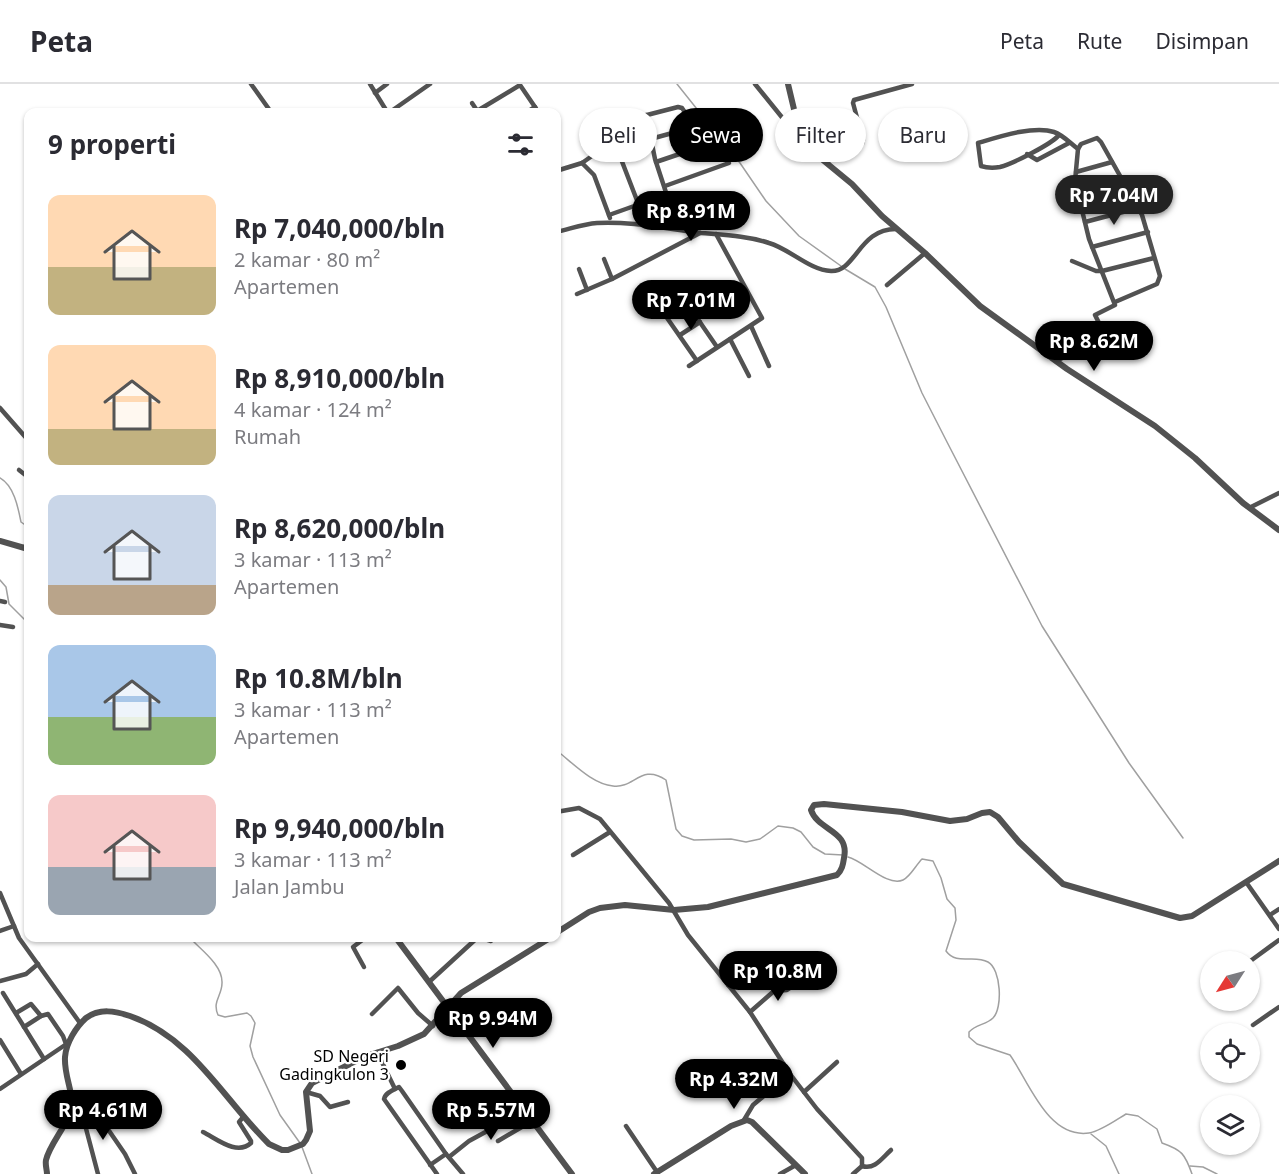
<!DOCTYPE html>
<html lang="id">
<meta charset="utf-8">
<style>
:root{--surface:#fff;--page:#f2f2f3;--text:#2b2b33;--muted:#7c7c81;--line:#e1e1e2;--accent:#000}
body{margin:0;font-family:"Noto Sans",sans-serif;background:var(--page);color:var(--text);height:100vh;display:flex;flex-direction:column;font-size:22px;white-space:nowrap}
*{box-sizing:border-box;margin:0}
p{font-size:20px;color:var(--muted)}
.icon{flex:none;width:33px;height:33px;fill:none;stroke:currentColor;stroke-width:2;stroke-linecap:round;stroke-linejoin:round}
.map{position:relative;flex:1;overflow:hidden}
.drawer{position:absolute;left:24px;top:24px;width:537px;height:834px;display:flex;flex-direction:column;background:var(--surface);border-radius:12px;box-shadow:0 2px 4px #0004}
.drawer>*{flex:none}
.hud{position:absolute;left:579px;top:24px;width:570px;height:54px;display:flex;gap:12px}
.needle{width:39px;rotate:234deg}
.buttons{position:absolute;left:1200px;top:867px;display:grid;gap:12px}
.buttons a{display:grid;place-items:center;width:60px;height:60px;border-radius:50%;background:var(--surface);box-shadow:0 2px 4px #0004;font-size:30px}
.price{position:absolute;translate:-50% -51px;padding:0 14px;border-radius:21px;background:var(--accent);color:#fff;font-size:20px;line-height:39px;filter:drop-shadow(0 2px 3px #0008)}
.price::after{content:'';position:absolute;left:50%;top:36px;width:18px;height:14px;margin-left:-9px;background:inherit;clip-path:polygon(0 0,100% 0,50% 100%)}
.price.active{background:#222;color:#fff}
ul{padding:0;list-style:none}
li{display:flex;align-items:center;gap:18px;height:150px;padding:0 24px}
li span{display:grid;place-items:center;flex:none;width:168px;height:120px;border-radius:12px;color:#555}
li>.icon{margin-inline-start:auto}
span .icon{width:72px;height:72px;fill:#fffc;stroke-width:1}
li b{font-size:26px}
h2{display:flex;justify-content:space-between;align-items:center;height:72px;padding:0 24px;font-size:26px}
.pill{padding:0 21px;border-radius:27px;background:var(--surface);box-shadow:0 2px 4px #0004;font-size:21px;line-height:54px}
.pill.active{background:var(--accent);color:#fff}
header{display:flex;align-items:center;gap:36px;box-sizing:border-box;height:84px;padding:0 30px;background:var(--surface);border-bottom:2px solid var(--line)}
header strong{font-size:28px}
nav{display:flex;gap:33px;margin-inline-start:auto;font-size:21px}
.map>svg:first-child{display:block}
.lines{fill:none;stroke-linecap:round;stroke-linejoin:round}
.stream{stroke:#a0a0a0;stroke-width:1.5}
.minor{stroke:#525252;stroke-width:4.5}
.tertiary{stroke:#525252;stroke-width:6}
.poi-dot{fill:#000;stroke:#fff;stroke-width:2}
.labels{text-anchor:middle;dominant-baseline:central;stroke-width:4.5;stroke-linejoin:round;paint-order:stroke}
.poi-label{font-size:16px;fill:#000;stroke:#fff;text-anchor:end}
</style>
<header>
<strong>Peta</strong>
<nav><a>Peta</a><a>Rute</a><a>Disimpan</a></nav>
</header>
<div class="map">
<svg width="1279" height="1090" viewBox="0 0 1279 1090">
<rect width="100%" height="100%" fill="#fff"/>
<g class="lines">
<!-- stream -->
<g class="stream">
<polyline points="677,0 740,79 766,117 799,152 841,182"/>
<polyline points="845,185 875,203 886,223 922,309 947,358 1042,542 1129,679 1183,754"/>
<path d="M0 394C14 402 18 423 21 438L28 443"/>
<polyline points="0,496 6,503 9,520 28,539"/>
<path d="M556 666C573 679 592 700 613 702 634 705 641 679 666 696L676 745 682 752 694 756 731 755 746 758 760 755 778 742 793 744 801 748 813 763 825 770 843 771"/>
<path d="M848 773C864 777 887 803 903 796 910 793 916 781 922 775L933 777 941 794 947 815 955 824 956 836 946 867C957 882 973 870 988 878 1001 885 1003 924 993 934 986 941 976 940 969 948V953L977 960 1010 971C1029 998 1048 1055 1089 1049 1101 1047 1116 1036 1126 1030L1138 1032 1157 1045 1162 1059C1182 1066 1185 1070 1192 1090"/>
<path d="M190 854C200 865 223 881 222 899 222 912 212 917 218 931L225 933 247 929 251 932 255 939 250 962 253 973 280 1031 300 1059"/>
<polyline points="1091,1050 1106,1062 1119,1090"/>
<polyline points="302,1063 312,1090"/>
<polyline points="1190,1082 1203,1083 1217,1090"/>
</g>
<!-- minor -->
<g class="minor">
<polyline points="251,0 271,28"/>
<polyline points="370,0 386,26 390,28 430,0"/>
<polyline points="755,0 789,42 804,57"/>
<polyline points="375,9 387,0"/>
<polyline points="472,19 478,28"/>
<polyline points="477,27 520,1 535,23"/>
<polyline points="527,28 535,23 538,28"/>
<polyline points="646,31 655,75 678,145"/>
<polyline points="612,40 678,23 682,24 691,37 691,40 676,48 625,62"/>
<polyline points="1078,65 1081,60 1097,54 1101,58 1142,131 1160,192 1157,200 1115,218"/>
<polyline points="1027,70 1037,76 1069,59"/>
<polyline points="656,78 709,60"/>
<polyline points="826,78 862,60 863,56 853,19 854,16 912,0"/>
<polyline points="582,79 594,91 610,134"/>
<polyline points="556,87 582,79 609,60 616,62 638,119 637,121 609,131"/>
<polyline points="1076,88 1112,78"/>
<polyline points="665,102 729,79"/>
<polyline points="1079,113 1125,101"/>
<polyline points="1085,138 1138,124"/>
<path d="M556 148C570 145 583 140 597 139 631 137 667 145 701 149 724 151 748 152 769 159 790 165 809 186 831 187 856 188 859 144 897 145"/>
<polyline points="1092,163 1148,148"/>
<polyline points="604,175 612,195"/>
<polyline points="1072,177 1096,187 1102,187 1154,174"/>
<polyline points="579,185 587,206"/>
<polyline points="887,201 925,169"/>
<polyline points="577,210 612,195 700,149"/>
<polyline points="684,215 717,263"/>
<polyline points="665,231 697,277"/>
<polyline points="751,242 769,282"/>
<polyline points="680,251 700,238"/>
<polyline points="730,255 749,292"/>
<path d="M1056 277 1104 254 1105 251 1095 231 1115 221 1089 155 1080 118 1075 97 1078 65C1070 59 1063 51 1054 48 1034 41 998 53 978 59L981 82C987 84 994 84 1000 83 1012 80 1052 60 1059 51"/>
<polyline points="689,282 762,234 716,150"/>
<polyline points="0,324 28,356"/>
<polyline points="19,386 28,393"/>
<polyline points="1249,424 1279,409"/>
<polyline points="25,464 28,455"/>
<polyline points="0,517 5,518"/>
<polyline points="0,541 13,543"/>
<polyline points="556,728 579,724 600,735 669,819 688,851 750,928 790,990 817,1025 862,1074 862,1082 853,1090"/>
<polyline points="573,771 610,748"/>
<polyline points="1246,798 1279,845"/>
<polyline points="0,809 19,854 80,939"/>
<polyline points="1270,831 1279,825"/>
<polyline points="0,847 14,842"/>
<polyline points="482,854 491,857 494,854"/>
<polyline points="1249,878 1279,856"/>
<polyline points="364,883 353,863 365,854"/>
<polyline points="0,897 26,890 38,880"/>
<polyline points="429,898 477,854"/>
<polyline points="728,901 754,879"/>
<polyline points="3,909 44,975"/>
<polyline points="750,928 774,907 787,906 793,902"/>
<polyline points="16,929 31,920 41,932 48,930 63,952 66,960"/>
<polyline points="372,930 398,904 418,929 433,942"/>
<polyline points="1253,941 1279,923"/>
<polyline points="24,943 41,932"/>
<polyline points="0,956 21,990"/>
<polyline points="377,968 395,1005"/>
<polyline points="0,1005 68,959"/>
<polyline points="306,1008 320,1012 330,1023 348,1018"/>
<polyline points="804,1008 837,978"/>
<polyline points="79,1018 98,1090"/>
<polyline points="72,1019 86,1018 92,1022 125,1070 135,1090"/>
<polyline points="744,1036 753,1021 790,990"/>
<polyline points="626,1042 657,1088"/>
<path d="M203 1048C217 1055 237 1072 251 1059V1057L239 1038 244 1032"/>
<polyline points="498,1057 532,1037"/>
<polyline points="449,1073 469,1057 524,1027"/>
<polyline points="430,1081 446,1070"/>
<path d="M862 1082C875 1086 882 1074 891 1066"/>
<path d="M437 1090 384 1015C385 1009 393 1006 399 1003L402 1007 446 1070 463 1090"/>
<polyline points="780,1090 796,1081"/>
</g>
<!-- tertiary -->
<g class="tertiary">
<polyline points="788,0 798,42 807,60 818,72 852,100 882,132 925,169 980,222 1067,285 1155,342 1195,374 1243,419 1279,446"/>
<polyline points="0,457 28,465"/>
<path d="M556 849 589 828 600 824 625 821 674 826 708 823 837 791C842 786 843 781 844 774 850 746 818 747 811 726L814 721 824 720 902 728 950 737 967 735 982 729 990 728 998 733 1019 758 1063 800 1180 834 1192 832 1279 777"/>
<polyline points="396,854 572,1090"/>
<path d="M47 1090C47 1086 45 1081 46 1076 50 1058 72 1037 72 1018 71 1003 64 989 65 973 66 959 76 943 86 934 100 924 115 927 130 932 193 954 223 1015 269 1060L282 1066H288L303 1060 306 1056 310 1047 306 1008 312 999 366 972 398 962 424 950 461 909 550 854"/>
<polyline points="654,1090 731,1042 747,1036 752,1038 805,1090"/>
</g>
</g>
<!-- markers -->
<circle class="poi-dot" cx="401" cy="981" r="6"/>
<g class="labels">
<!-- poi labels -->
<g class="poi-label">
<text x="389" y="972">SD Negeri<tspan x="389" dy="18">Gadingkulon 3</tspan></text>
</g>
</g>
</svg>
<div class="buttons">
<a><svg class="needle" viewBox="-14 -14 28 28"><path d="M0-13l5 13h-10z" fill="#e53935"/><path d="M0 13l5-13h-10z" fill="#7c7c81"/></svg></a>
<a><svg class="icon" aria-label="locate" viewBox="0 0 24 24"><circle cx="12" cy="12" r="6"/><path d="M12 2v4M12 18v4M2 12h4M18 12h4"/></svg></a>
<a><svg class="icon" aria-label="layers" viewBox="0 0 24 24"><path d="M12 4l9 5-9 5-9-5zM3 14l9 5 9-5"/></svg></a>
</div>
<b class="price active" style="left:1114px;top:142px">Rp 7.04M</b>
<b class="price" style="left:691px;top:158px">Rp 8.91M</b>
<b class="price" style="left:691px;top:247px">Rp 7.01M</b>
<b class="price" style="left:1094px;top:288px">Rp 8.62M</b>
<b class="price" style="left:778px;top:918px">Rp 10.8M</b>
<b class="price" style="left:493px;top:965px">Rp 9.94M</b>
<b class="price" style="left:734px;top:1026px">Rp 4.32M</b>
<b class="price" style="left:103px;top:1057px">Rp 4.61M</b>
<b class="price" style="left:491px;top:1057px">Rp 5.57M</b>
<div class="hud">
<a class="pill">Beli</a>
<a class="pill active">Sewa</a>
<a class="pill">Filter</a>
<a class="pill">Baru</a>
</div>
<section class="drawer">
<h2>9 properti<svg class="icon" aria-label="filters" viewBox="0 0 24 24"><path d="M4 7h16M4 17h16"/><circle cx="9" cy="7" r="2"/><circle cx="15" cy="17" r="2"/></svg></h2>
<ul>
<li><span style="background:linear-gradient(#ffd9b3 60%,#c2b280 0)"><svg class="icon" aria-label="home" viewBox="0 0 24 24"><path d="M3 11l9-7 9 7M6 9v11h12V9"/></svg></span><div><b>Rp 7,040,000/bln</b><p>2 kamar · 80 m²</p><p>Apartemen</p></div></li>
<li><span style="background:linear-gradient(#ffd9b3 70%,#c2b280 0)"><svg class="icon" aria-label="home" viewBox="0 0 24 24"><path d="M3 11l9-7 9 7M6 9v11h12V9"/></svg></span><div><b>Rp 8,910,000/bln</b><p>4 kamar · 124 m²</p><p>Rumah</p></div></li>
<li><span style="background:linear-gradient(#c9d6e8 75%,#b9a48a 0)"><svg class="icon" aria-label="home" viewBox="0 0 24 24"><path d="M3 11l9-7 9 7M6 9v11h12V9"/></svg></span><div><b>Rp 8,620,000/bln</b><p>3 kamar · 113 m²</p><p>Apartemen</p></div></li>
<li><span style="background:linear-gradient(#a9c7e8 60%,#8fb573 0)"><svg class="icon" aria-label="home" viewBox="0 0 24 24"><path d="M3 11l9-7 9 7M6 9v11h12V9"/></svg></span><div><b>Rp 10.8M/bln</b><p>3 kamar · 113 m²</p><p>Apartemen</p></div></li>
<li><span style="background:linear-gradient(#f6c9c9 60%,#9aa5b1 0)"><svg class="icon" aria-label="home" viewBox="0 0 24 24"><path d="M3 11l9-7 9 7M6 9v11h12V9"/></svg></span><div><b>Rp 9,940,000/bln</b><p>3 kamar · 113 m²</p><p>Jalan Jambu</p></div></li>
</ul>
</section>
</div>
